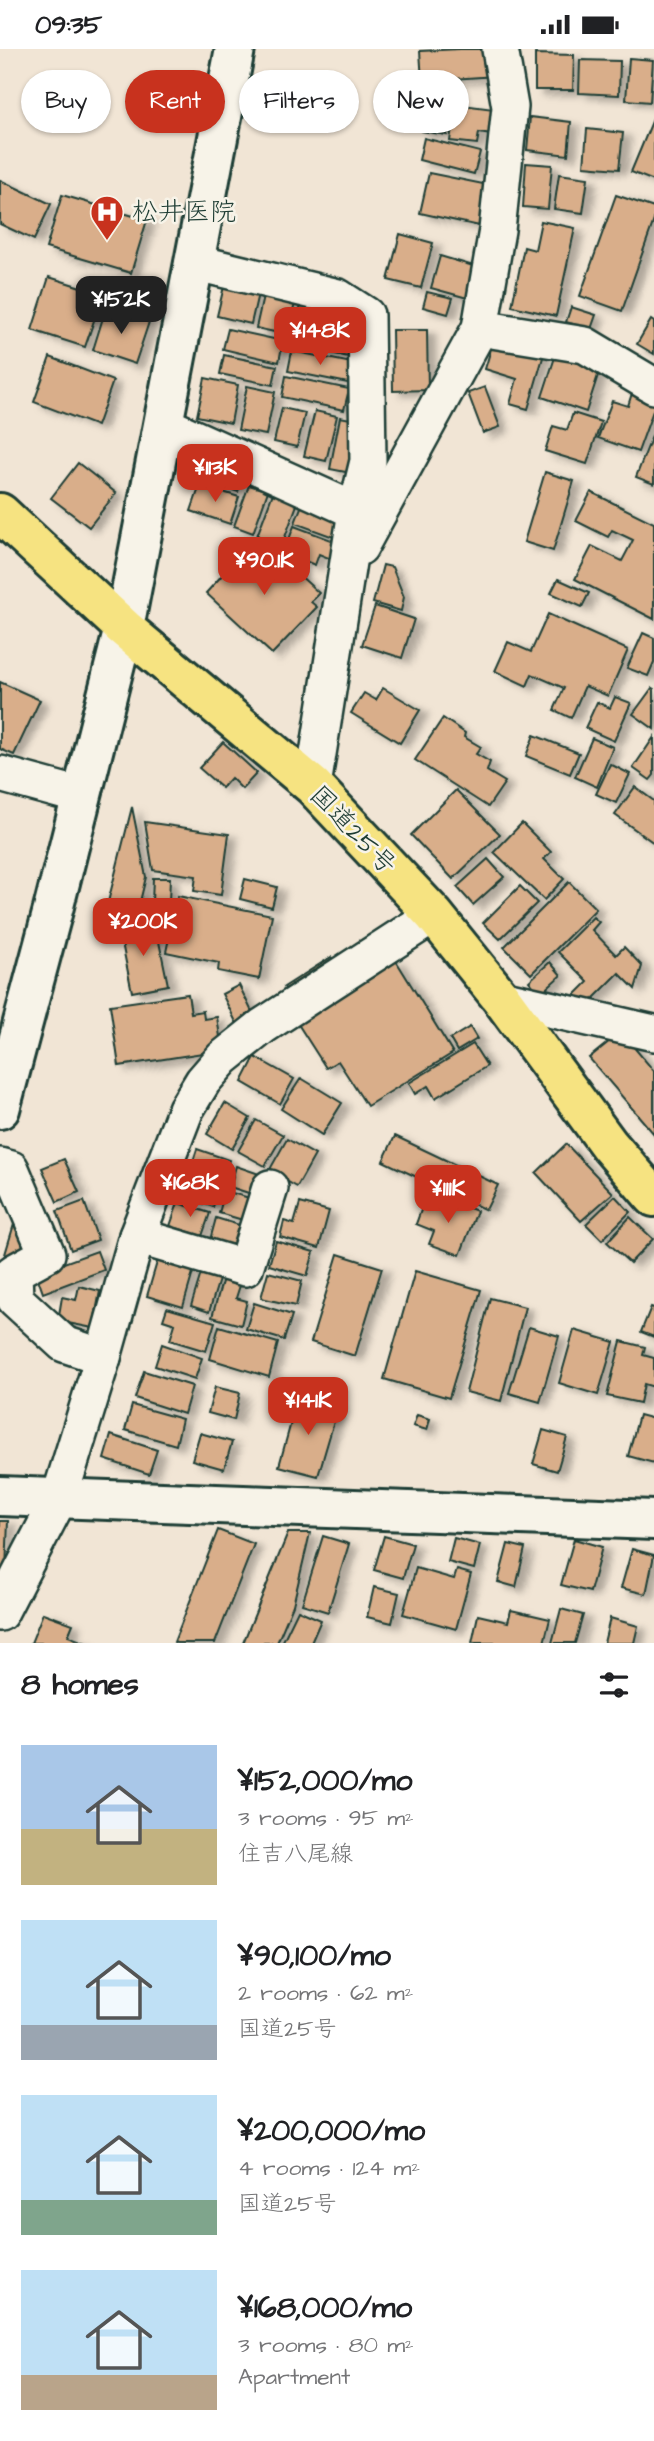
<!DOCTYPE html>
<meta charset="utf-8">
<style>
:root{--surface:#fff;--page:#f6f6f6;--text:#202124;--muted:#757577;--accent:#c8321e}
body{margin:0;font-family:"Architects Daughter","Klee One",sans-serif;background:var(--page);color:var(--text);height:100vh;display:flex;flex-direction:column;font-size:26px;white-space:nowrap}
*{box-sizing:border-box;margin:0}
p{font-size:23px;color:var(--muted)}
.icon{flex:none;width:38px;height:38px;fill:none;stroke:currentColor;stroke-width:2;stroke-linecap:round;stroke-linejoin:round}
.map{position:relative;height:1594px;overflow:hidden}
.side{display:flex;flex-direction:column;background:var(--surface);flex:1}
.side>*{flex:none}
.hud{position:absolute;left:21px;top:21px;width:612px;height:63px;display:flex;gap:14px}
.price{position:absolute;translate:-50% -60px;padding:0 16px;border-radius:14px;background:var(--accent);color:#fff;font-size:23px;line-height:46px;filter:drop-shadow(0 2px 4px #0008)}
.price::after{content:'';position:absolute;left:50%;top:42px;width:21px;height:16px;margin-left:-10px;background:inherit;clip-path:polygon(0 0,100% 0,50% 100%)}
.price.selected{background:#222;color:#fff}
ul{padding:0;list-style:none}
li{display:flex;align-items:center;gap:21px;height:175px;padding:0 21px}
li span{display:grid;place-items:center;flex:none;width:196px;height:140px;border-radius:0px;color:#555}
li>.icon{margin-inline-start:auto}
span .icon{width:84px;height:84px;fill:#fffc;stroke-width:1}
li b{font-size:30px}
h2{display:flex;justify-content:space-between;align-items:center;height:84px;padding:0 21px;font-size:30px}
.chip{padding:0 24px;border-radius:32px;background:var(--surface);box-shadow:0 2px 5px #0004;font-size:24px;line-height:63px}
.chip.selected{background:var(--accent);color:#fff}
.status{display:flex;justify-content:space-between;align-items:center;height:49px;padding:0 35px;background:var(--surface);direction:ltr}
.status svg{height:19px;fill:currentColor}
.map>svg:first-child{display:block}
.building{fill:#d9ae8a;stroke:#1f3d34;stroke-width:2;filter:url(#shadow)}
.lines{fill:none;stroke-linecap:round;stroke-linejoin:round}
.street-casing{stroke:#1f3d34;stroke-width:40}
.secondary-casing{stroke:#1f3d34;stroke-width:44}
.highway-casing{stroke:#1f3d34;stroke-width:44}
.street{stroke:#f7f3e8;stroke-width:35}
.secondary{stroke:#f7f3e8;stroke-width:38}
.highway{stroke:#f6e381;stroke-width:38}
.labels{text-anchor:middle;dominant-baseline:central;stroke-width:5;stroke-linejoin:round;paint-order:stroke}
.poi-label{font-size:26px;fill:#1f3d34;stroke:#f7f3e8;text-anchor:start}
.street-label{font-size:26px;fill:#1f3d34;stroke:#f7f3e8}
</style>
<div class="status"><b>09:35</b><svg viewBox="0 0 49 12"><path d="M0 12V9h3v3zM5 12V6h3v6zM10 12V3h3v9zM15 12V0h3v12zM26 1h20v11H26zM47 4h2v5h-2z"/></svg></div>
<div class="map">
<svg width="654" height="1594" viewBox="0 0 654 1594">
<defs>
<filter id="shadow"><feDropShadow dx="8" dy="4.5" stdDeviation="3.5" flood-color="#0004"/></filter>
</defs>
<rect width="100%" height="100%" fill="#f1e5d5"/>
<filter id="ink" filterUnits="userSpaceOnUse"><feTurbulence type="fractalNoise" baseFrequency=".0143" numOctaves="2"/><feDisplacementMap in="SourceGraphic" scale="14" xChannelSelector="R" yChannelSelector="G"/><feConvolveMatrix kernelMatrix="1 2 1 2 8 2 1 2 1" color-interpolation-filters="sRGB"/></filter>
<g filter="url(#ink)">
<!-- building -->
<g class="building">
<polygon points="460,0 494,0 496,27 422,32 420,2"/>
<polygon points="535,5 574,6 573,41 535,41"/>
<polygon points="629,9 653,11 650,53 626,51"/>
<polygon points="580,11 620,12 619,46 579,44"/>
<polygon points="427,42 453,46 447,86 421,82"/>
<polygon points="455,55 494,60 491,86 479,84 477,95 450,92"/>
<polygon points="530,68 571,73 568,106 527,101"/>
<polygon points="653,70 654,70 654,132 631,123"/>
<polygon points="587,80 623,84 619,120 584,117"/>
<polygon points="424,89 480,103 474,125 419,111"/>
<polygon points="526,114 552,116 548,160 523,158"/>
<polygon points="429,124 493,137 484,178 420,164"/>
<polygon points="559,125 588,129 583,164 554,160"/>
<polygon points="0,131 51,155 34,191 0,175"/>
<polygon points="62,146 147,171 131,224 46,199"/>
<polygon points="616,146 654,159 654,171 622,262 580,247"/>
<polygon points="541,172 575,179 556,267 512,257 524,198 535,201"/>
<polygon points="400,185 433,194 421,239 388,231"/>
<polygon points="440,207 480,219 471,250 431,239"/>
<polygon points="49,228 103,245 85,298 32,281"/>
<polygon points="225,233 259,240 251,275 217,267"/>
<polygon points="264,243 296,249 288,286 256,279"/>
<polygon points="427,243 453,249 448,265 423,258"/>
<polygon points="301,257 323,263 314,299 291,293"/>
<polygon points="571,258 596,266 591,280 566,273"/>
<polygon points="106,259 149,273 135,315 93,301"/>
<polygon points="329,265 352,270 348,292 356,294 353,309 321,302"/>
<polygon points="651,271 654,273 654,305 637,295"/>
<polygon points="228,280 283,292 279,313 223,300"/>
<polygon points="392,281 427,281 428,341 393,342"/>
<polygon points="496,283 546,298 528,360 510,355 517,330 485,320"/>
<polygon points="292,302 352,314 348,334 288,322"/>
<polygon points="557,302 601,317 586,363 542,348"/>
<polygon points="224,306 277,317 273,336 220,325"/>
<polygon points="50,308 113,332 97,377 34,353"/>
<polygon points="286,327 349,340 344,361 282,348"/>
<polygon points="205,329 238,336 231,374 197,367"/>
<polygon points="247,337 275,343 266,386 238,381"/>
<polygon points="485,338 500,378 483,384 468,344"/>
<polygon points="632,344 654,352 654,359 638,403 598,389 612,352 628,357"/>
<polygon points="282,359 305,364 297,398 274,393"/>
<polygon points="315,362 337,367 326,412 304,407"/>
<polygon points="573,364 601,373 587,415 545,402 553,377 567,381"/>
<polygon points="340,368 361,372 351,424 330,420"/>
<polygon points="654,382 654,435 636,428"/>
<polygon points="199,402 252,421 247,434 241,432 238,443 190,426"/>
<polygon points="78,414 116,444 89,478 51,449"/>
<polygon points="545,423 574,432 553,502 524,493"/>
<polygon points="200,436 239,448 230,475 191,462"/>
<polygon points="249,436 268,442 253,484 234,477"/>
<polygon points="591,443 654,474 654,570 575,530 592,497 622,512 633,491 612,481 608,488 576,472"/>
<polygon points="273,444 298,453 282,496 257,487"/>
<polygon points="305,448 348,465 339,490 295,474"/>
<polygon points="294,477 337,493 331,510 319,505 315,516 284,504"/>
<polygon points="253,492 282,519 286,514 319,544 311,553 317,558 272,605 206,544"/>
<polygon points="383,516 392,518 404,548 401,562 373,554"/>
<polygon points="558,530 589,544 582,558 551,544"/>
<polygon points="375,557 414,570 402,609 362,596"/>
<polygon points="548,565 628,601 608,647 585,637 571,669 554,661 564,639 532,625 527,637 495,622 508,593 531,603"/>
<polygon points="643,584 654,589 654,613 648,627 627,619"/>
<polygon points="0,633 40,651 14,706 0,700"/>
<polygon points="383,639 420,661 400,694 351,664 364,644 376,651"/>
<polygon points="652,639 654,640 654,680 633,665"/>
<polygon points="615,648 631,654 614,692 585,679 597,653 610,659"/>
<polygon points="443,669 465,684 464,688 481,698 476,705 490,713 487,722 505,733 488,758 415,711"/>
<polygon points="534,686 579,704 570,725 526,707"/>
<polygon points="654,688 654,726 650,731 633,719"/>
<polygon points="592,689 613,698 597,738 575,728"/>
<polygon points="223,693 257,724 242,740 231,729 222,739 199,719"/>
<polygon points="610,715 630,725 616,754 596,745"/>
<polygon points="635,738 654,752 654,794 615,766"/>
<polygon points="456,741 500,785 453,830 411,786"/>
<polygon points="132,758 146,828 138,861 108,853"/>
<polygon points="145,773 229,785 221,846 194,842 196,827 153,821"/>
<polygon points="522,774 551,803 544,810 564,830 544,851 494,803"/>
<polygon points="488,810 504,828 473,856 457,838"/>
<polygon points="153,829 170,829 169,853 152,853"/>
<polygon points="245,830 277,838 272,858 240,850"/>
<polygon points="569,833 596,860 531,925 504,898"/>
<polygon points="520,837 537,854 500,890 483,874"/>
<polygon points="178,847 272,866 259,930 218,922 219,914 166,903"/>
<polygon points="593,868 599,873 592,881 616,906 624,898 642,917 635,940 619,924 583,960 572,949 588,933 558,903"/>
<polygon points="118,874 157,883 168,936 132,943"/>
<polygon points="331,908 338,917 290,948 284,938"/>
<polygon points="395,910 453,1004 367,1057 338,1012 326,1019 296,972"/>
<polygon points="550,913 561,926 540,945 529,932"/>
<polygon points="239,936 254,967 237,975 222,945"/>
<polygon points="188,945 191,964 203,962 204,970 217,968 222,1001 119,1017 110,956"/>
<polygon points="470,978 477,990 457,1002 450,990"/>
<polygon points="621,983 654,1022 654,1085 589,1009"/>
<polygon points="473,995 487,1017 435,1049 428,1037 415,1045 409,1034"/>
<polygon points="255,1008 294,1030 280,1055 242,1033"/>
<polygon points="301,1029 342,1054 322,1086 281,1060"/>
<polygon points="225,1054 250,1069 232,1100 207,1085"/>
<polygon points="256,1071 283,1086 265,1117 238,1102"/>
<polygon points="395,1087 498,1136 486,1161 383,1112"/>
<polygon points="287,1090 315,1106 297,1138 269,1122"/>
<polygon points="566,1095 613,1144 581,1172 536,1124"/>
<polygon points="197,1100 229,1111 213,1158 182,1147"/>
<polygon points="64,1110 79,1143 57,1153 42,1119"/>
<polygon points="236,1117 268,1128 261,1148 230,1138"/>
<polygon points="225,1142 260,1152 253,1174 219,1164"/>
<polygon points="615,1147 630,1163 602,1191 586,1175"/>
<polygon points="450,1151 477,1162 460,1206 429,1195 434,1182 416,1175 424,1153 446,1161"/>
<polygon points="84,1152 98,1191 71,1201 57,1162"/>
<polygon points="178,1154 210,1164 202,1187 170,1177"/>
<polygon points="300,1154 329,1162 319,1199 280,1188 284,1172 294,1175"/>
<polygon points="20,1155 32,1203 3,1212"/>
<polygon points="630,1168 653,1190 630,1214 607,1193"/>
<polygon points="216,1169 249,1179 243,1200 210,1191"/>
<polygon points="276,1192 314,1203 307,1227 269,1216"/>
<polygon points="97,1202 104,1221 43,1244 36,1224"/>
<polygon points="160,1203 196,1213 183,1258 147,1247"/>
<polygon points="338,1205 382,1219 355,1307 311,1293"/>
<polygon points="203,1218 221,1224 209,1263 191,1257"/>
<polygon points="225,1222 243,1227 236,1249 247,1252 241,1276 212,1268"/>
<polygon points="415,1222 481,1241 449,1349 384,1330"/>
<polygon points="268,1223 302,1232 296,1257 261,1249"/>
<polygon points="79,1237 100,1242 93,1279 58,1272 62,1248 76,1251"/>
<polygon points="490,1249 525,1258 501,1352 466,1343"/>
<polygon points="254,1254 292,1266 284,1291 246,1280"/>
<polygon points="651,1258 654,1259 654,1288 641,1283"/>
<polygon points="167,1259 215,1273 206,1302 170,1291 175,1275 163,1271"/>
<polygon points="219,1277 278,1294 269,1328 210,1310"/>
<polygon points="529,1278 559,1287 540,1353 509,1344"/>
<polygon points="574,1281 614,1293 598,1346 559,1334"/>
<polygon points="621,1292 645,1298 643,1306 654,1309 654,1338 644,1335 640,1354 607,1347"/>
<polygon points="162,1295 202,1309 195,1330 155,1317"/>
<polygon points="144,1322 192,1337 184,1365 135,1349"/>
<polygon points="215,1338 240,1344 234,1371 208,1364"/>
<polygon points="298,1348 338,1359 318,1427 279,1417"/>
<polygon points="132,1356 182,1370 176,1396 125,1381"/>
<polygon points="417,1366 430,1370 427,1381 413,1377"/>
<polygon points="639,1366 654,1370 654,1414 628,1407"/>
<polygon points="543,1381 567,1388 557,1422 533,1415"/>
<polygon points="200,1384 232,1393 224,1420 192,1411"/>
<polygon points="111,1386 157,1401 149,1425 104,1410"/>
<polygon points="0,1472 8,1472 6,1522 0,1522"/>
<polygon points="218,1481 254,1495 215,1594 176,1594 174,1593"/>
<polygon points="288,1484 310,1484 293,1556 277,1594 243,1594"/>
<polygon points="323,1487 349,1495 328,1563 302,1555"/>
<polygon points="384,1487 413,1495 403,1529 374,1521"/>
<polygon points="454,1489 480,1496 474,1520 448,1513"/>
<polygon points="574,1490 602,1498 590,1543 561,1536"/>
<polygon points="508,1495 525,1499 516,1538 498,1533"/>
<polygon points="632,1500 654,1506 646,1545 621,1539"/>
<polygon points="416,1519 454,1530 457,1521 471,1525 456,1580 403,1565"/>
<polygon points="374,1538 399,1544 392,1574 367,1568"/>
<polygon points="561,1560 583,1566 575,1594 552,1594"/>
<polygon points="298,1561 321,1571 311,1594 282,1594"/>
<polygon points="511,1561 550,1570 544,1594 472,1594 478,1566 508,1573"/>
<polygon points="43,1564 73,1575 68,1587 86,1594 31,1594"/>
<polygon points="610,1569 638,1577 634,1594 604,1594"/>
</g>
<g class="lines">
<defs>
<g id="street">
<polyline points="193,213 338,248 366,266 368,412 356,462 313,737"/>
<polyline points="480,279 585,296 654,337"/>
<polyline points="163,375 356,462"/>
<polyline points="360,498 480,279 497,181 510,58 500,0"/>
<polyline points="0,725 81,747"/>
<polyline points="501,949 654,984"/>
<polyline points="0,1117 11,1120 47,1205 14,1223 15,1250 64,1295 103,1308"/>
<polyline points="137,1187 245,1219 270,1139"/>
<polyline points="0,1564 59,1450 103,1308 137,1187 186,1060 203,1032 223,1009 263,977 434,866"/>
</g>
<g id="secondary">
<polyline points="0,1060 53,861 124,579 235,0"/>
<polyline points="0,1447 654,1471"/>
</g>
<polyline id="highway" points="0,464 124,579 313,737 434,866 501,949 609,1096 654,1148"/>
</defs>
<!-- street casing -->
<use href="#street" class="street-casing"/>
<!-- secondary casing -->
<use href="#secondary" class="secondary-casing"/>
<!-- highway casing -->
<use href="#highway" class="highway-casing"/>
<!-- street -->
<use href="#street" class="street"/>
<!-- secondary -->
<use href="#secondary" class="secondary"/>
<!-- highway -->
<use href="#highway" class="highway"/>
</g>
</g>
<!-- icons -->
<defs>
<symbol id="hospital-pin" viewBox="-11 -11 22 30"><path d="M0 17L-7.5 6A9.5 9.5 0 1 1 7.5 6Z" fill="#c8321e" stroke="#f7f3e8"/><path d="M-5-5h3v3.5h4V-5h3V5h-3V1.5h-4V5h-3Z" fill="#fff"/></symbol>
</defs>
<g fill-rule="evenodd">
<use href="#hospital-pin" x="88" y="144" width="38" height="52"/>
</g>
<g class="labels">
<!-- poi labels -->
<g class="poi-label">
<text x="132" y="163">松井医院</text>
</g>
<!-- street labels -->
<g class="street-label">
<text transform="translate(353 781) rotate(46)">国道25号</text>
</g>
</g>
</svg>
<b class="price selected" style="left:121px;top:287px">¥152K</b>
<b class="price" style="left:320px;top:318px">¥148K</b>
<b class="price" style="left:215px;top:455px">¥113K</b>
<b class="price" style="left:264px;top:548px">¥90.1K</b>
<b class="price" style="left:143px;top:909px">¥200K</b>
<b class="price" style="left:190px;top:1170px">¥168K</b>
<b class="price" style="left:448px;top:1176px">¥111K</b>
<b class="price" style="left:308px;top:1388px">¥141K</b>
<div class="hud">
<a class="chip">Buy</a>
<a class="chip selected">Rent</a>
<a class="chip">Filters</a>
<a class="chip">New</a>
</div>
</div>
<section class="side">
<h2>8 homes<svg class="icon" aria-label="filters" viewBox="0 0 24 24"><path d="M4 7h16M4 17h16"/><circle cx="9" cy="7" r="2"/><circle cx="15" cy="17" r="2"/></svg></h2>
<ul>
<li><span style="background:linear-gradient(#a9c7e8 60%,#c2b280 0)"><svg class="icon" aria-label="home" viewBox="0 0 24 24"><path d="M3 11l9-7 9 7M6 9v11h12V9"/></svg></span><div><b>¥152,000/mo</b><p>3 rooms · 95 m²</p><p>住吉八尾線</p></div></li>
<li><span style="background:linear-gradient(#bfe0f5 75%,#9aa5b1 0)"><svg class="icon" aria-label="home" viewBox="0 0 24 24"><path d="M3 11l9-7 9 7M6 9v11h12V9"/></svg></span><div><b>¥90,100/mo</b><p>2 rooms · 62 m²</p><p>国道25号</p></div></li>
<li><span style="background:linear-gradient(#bfe0f5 75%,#7fa58c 0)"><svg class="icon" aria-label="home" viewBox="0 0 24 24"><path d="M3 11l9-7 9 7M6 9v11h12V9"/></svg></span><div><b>¥200,000/mo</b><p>4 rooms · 124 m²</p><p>国道25号</p></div></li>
<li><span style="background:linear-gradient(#bfe0f5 75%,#b9a48a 0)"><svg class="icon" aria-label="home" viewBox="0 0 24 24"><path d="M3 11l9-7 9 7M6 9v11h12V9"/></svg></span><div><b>¥168,000/mo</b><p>3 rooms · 80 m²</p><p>Apartment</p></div></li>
</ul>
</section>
